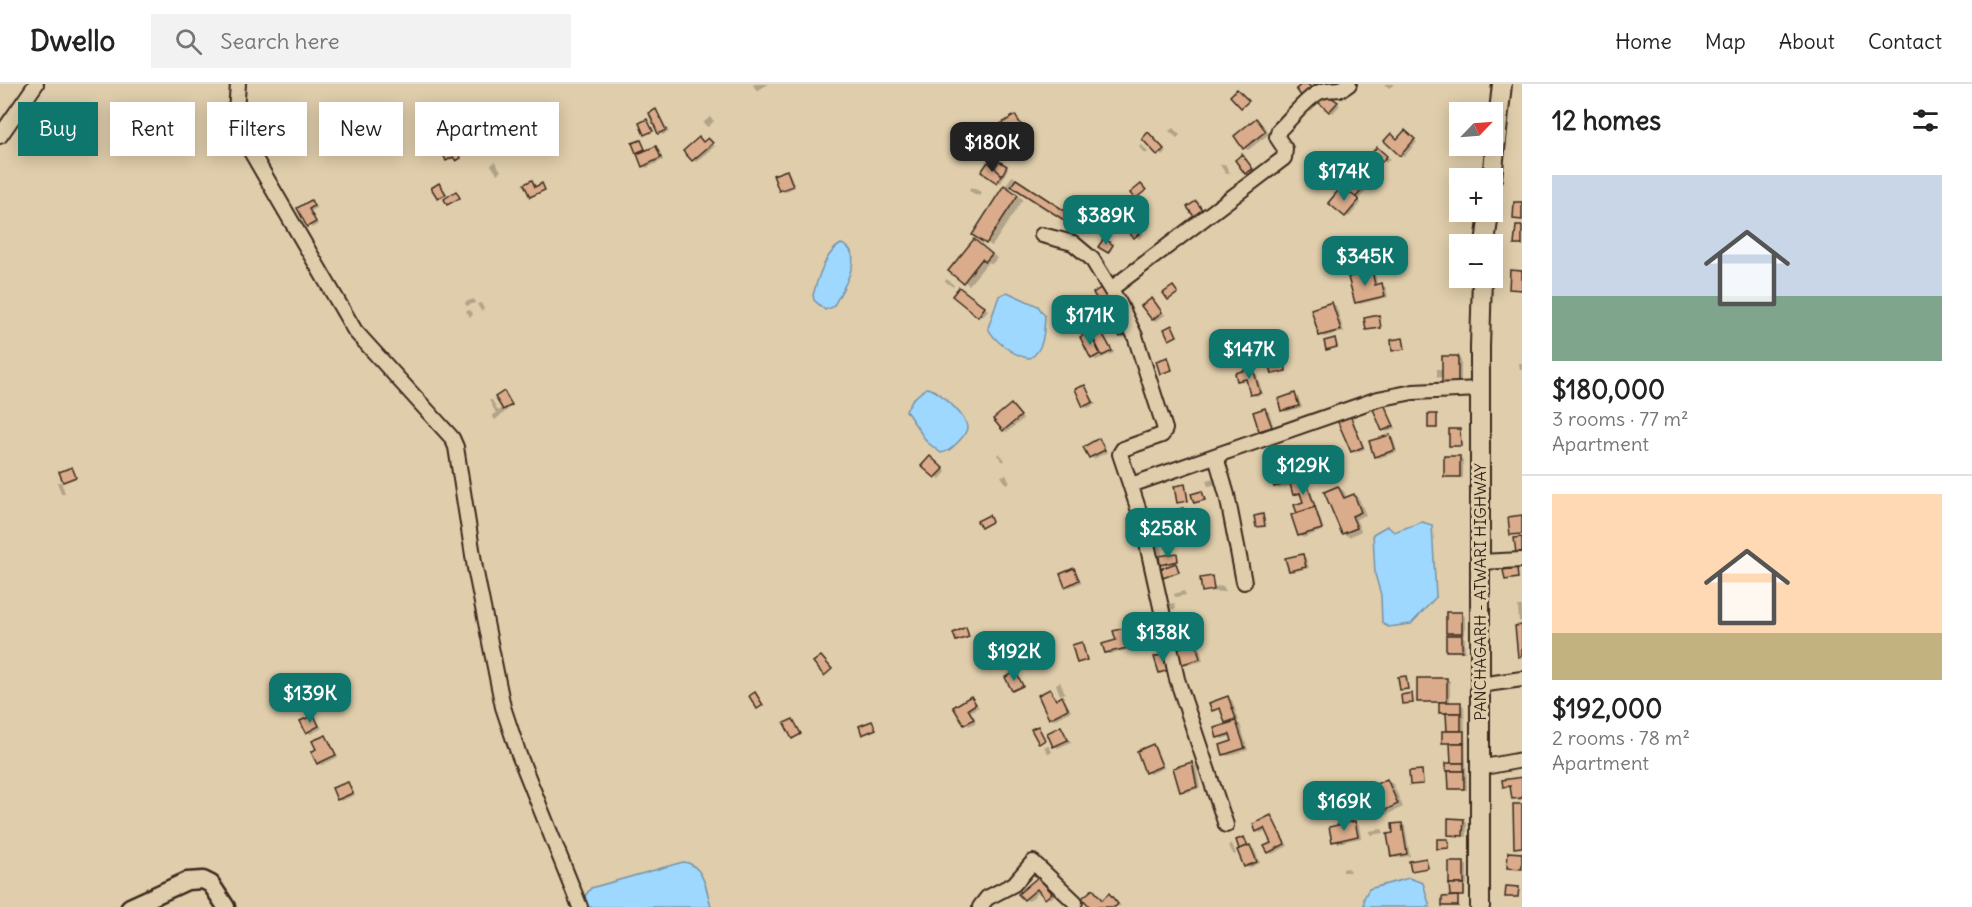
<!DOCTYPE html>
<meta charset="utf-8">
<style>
:root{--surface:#fff;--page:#f2f2f2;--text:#222;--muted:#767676;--line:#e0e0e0;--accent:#0f766e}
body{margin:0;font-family:Delius,sans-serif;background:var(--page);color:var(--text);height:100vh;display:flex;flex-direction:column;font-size:22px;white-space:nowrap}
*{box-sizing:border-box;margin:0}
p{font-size:20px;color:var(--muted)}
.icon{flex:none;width:33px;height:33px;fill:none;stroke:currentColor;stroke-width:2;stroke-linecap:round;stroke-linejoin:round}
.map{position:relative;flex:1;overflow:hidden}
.details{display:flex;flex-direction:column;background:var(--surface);width:450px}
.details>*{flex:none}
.guide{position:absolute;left:18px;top:18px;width:570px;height:54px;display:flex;gap:12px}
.needle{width:39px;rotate:65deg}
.tools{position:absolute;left:1449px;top:18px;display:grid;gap:12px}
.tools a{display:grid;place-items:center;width:54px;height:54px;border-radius:0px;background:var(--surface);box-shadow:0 3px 15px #0003;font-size:30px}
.price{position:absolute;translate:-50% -51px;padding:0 14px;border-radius:12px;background:var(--accent);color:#fff;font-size:20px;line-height:39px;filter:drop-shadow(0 2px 3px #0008)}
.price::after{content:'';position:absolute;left:50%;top:36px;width:18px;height:14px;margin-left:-9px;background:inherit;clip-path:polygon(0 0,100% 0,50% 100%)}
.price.active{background:#222;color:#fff}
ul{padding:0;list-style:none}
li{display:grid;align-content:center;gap:12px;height:318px;padding:0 30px}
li+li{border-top:2px solid var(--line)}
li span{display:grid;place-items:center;height:186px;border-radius:0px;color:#555}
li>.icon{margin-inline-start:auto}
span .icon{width:108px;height:108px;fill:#fffc;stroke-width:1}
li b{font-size:26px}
h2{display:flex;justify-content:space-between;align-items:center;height:72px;padding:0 30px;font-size:26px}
.pill{padding:0 21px;border-radius:0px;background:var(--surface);box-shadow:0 3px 15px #0003;font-size:21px;line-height:54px}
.pill.active{background:var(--accent);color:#fff}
header{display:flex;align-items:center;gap:36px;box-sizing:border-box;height:84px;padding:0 30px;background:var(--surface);border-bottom:2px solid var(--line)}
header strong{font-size:28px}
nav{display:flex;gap:33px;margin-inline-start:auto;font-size:21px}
.search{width:420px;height:54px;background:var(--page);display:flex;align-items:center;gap:15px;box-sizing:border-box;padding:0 21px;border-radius:0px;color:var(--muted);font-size:22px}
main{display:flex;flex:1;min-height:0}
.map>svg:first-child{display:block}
.water{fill:#9fd8ff;stroke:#7792a5;stroke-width:1.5}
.shadow{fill:#0003}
.building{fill:#daac8b;stroke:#3b2a1e;stroke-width:1.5}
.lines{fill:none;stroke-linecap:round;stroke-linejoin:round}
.minor-casing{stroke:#3b2a1e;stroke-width:18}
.tertiary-casing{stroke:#3b2a1e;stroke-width:21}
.secondary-casing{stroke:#3b2a1e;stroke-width:22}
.minor{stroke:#dfcdab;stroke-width:14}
.tertiary{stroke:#dfcdab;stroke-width:16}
.secondary{stroke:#dfcdab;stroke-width:18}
.labels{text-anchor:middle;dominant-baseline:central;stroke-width:6;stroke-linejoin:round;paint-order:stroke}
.street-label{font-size:16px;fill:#3b2a1e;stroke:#dfcdab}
</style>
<header>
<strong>Dwello</strong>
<div class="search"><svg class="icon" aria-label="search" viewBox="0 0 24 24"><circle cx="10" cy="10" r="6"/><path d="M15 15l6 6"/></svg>Search here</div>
<nav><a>Home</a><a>Map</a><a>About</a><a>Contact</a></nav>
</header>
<main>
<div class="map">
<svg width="1522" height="823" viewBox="0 0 1522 823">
<rect width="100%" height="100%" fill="#dfcdab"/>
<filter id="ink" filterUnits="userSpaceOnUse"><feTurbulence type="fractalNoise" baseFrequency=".0167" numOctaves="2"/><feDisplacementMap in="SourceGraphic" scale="12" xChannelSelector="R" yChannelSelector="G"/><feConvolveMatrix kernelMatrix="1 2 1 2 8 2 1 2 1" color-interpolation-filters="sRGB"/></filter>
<g filter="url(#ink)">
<!-- water -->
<g class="water">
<path d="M841 160C868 168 841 208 833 223L825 226 814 216 813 211C818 194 825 169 841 160Z"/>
<path d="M1007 208 1038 222 1045 232C1044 248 1044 266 1030 274 1015 273 994 257 988 244L999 212Z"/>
<path d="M926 304C937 304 966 332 967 343 967 350 961 355 957 359 952 364 948 368 941 369L927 358 906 327 912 316Z"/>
<polygon points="1422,438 1432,441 1436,513 1411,540 1388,543 1382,538 1381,511 1375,490 1373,450 1387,442 1394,448"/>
<path d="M683 778C703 779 707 807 711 823H586L585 812 591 804Z"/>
<polygon points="1409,794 1423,799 1430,823 1364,823 1364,814 1369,805"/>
</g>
<!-- shadow -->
<g class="shadow">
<polygon points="755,0 768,0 757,7 753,1"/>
<polygon points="1384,0 1395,0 1389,4"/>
<polygon points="1326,12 1340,21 1333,29 1330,27"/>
<polygon points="656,27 669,48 663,51 660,49"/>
<polygon points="508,28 514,36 510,38 504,30"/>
<polygon points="710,33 714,37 708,43 703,39"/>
<polygon points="1015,33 1029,52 1005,67 1002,65"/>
<polygon points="1257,36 1269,50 1248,66 1244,64"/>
<polygon points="1173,44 1180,51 1177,54 1169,47"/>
<polygon points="1149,50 1166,68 1162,72 1144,55"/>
<polygon points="1408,50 1417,58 1404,73 1386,57 1395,53 1398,56"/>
<polygon points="699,55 704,59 708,56 715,62 696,78 693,76"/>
<polygon points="641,57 647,68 655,64 659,66 663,76 647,84 643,82 641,70 638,68"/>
<polygon points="1142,61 1148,68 1145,70 1139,63"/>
<polygon points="1380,67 1390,75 1386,79 1381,75 1369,89 1365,87"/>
<polygon points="495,78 501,87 497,90 491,81"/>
<polygon points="1000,79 1008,84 1001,99 983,88 996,86"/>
<polygon points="1225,80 1230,89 1226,90 1220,81"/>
<polygon points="787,87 790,90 795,103 784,108 781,106"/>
<polygon points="1360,89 1371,98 1375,93 1382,99 1379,102 1373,98 1358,116 1361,119 1349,133 1345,131"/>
<polygon points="1012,92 1017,95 1016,97 1091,145 1088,149 1013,101 1010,106 1023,115 992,162 974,150"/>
<polygon points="971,103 981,108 979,112 969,107"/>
<polygon points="311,118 317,124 311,127 318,140 312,144 299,125"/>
<polygon points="1117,125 1144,150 1139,155 1112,130"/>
<polygon points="980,160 997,174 992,180 988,178 969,201 950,187"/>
<polygon points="1129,181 1133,186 1118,196 1114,192"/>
<polygon points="1372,189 1375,191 1378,202 1386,203 1388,213 1360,220 1356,218"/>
<polygon points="946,195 954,201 953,203 945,197"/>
<polygon points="1102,205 1114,222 1107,226 1104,224"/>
<polygon points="963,207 988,226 982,233 979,231"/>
<polygon points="474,215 475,219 466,222 465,218"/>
<polygon points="1152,216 1165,231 1156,237 1153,235"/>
<polygon points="481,219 484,225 481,227 477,220"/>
<polygon points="1332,220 1336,222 1344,248 1324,253 1320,251"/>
<polygon points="470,226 473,231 470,233 466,227"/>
<polygon points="1115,229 1130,251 1124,254 1117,245 1113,247 1108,243 1098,248 1101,237 1106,240"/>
<polygon points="1089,250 1094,255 1102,251 1106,253 1114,269 1096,276 1092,274"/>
<polygon points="1458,274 1461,276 1461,300 1447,300 1444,294 1437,293 1437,285 1444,285"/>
<polygon points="1519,279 1522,279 1522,286 1520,286"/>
<polygon points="1253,286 1256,288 1263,310 1255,312 1252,310 1248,297 1238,296"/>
<polygon points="1085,302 1096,320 1088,324 1084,322"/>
<polygon points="505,310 512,322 495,336 492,331 496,329 489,316 492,316 498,327 503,324"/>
<polygon points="1295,311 1298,313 1302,323 1286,328 1283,326"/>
<polygon points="1011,322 1023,335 1007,348 1004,346"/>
<polygon points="1384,322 1396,344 1387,348 1383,346"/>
<polygon points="1265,326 1269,328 1274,344 1264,348 1261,346"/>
<polygon points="1349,333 1353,335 1365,365 1355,369 1352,367"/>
<polygon points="1390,352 1393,354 1397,368 1379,374 1375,372"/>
<polygon points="1098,356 1107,368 1094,375 1090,373"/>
<polygon points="999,369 1005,376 1003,378 997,371"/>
<polygon points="1460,373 1463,376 1463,394 1445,392"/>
<polygon points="934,376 946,388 940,395 923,381"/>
<polygon points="1275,377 1279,379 1283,393 1295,389 1300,398 1308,398 1324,446 1303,454 1299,451 1299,430 1305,419 1303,411 1295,410 1292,401 1279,405 1275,402"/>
<polygon points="1286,378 1289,378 1292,387 1288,387"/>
<polygon points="1006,391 1010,398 1006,400 1001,392"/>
<polygon points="1215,394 1218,400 1208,402 1206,396"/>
<polygon points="57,398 61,398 65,409 61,409"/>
<polygon points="1338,403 1344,407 1347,414 1354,411 1359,415 1366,431 1356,435 1361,447 1349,453 1343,449"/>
<polygon points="1160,459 1163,473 1176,470 1179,477 1163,481 1160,474 1155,475 1151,460"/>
<polygon points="1302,471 1306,474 1309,484 1293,488 1290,486"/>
<polygon points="1073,486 1082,498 1070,503 1066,501"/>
<polygon points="1211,494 1214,503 1223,502 1226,508 1204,507"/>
<polygon points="1184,507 1186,511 1175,513 1174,510"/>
<polygon points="1174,519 1176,525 1168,526 1167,521"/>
<polygon points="1518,522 1522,522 1522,538 1519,537"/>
<polygon points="1461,530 1465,532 1465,551 1459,551 1465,554 1465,568 1451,568 1448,566 1454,552 1448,548"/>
<polygon points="1127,545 1131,547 1135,564 1110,570 1106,568"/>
<polygon points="1156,548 1159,550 1162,561 1149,565 1146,563"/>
<polygon points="1196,561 1200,563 1203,577 1183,582 1180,580"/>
<polygon points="1003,570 1006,579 1002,581 997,571"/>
<polygon points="1446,595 1450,597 1450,620 1464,622 1467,706 1450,705 1457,681 1452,660 1444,659 1448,649 1448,631 1440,629 1440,619 1419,617"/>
<polygon points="1060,598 1065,609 1060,611 1056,600"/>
<polygon points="1050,606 1057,616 1065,616 1071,627 1054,636 1050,634"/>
<polygon points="971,614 979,623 970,628 976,638 969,642 956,624"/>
<polygon points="1228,614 1232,616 1239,637 1235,638 1240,640 1248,666 1228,672 1224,670 1234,658 1232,652 1222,655 1219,653 1230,640 1226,638 1222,626 1213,626"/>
<polygon points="314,632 322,644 311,650 307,648"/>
<polygon points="1061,644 1071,658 1058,664 1054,662"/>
<polygon points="326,652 338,673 322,681 318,679 318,666"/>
<polygon points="1048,661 1052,668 1049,670 1044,663"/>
<polygon points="1153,662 1156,664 1164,684 1150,690 1147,688"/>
<polygon points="1192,680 1196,682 1200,704 1185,709 1181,707"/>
<polygon points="1522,695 1522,716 1517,716 1513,714 1512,704 1504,702 1504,697"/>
<polygon points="1387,697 1393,700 1403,723 1377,735 1372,732"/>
<polygon points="348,699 355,711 341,717 338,715"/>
<polygon points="1271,733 1288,762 1272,770 1269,768 1273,760 1267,746 1261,749 1257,747"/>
<polygon points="1463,736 1467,738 1467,753 1449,751"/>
<polygon points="1355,739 1359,741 1361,754 1337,759 1333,757"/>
<polygon points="1401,740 1405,742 1410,772 1396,774 1392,772 1395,750"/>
<polygon points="1382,745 1384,749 1370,751 1370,747"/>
<polygon points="1244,754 1248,763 1254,765 1260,779 1249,784 1245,782 1240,764"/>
<polygon points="1232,760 1236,770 1234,771 1228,761"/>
<polygon points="1451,779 1467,781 1467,801 1465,801 1465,812 1459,812 1459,823 1444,823 1443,814 1451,814"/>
<polygon points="1348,784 1350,788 1343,788 1343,785"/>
<polygon points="1039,794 1055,811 1050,815 1040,807 1029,817 1025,815"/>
<polygon points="1093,807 1103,817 1109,811 1121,822 1092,823"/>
</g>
<!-- building -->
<g class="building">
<polygon points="1302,0 1308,0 1314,8 1304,16 1296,5"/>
<polygon points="1237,5 1249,17 1241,24 1230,12"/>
<polygon points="1326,10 1338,18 1329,28 1317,17"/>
<polygon points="656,25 666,46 658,50 649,29"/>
<polygon points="1015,31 1027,50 1001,66 989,47"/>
<polygon points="1256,34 1266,47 1243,65 1234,52"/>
<polygon points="647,35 653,47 644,51 639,39"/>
<polygon points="505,37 507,53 502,55 495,41"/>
<polygon points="1405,46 1415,55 1400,72 1384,57 1391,49 1397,55"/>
<polygon points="1148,48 1164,65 1157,71 1142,55"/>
<polygon points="699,53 703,58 708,54 713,59 692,77 683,67"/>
<polygon points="641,56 645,65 636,69 632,59"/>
<polygon points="656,62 661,74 642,83 637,70"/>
<polygon points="1377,63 1387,72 1382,78 1377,74 1365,88 1359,83"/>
<polygon points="456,66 461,74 456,77 453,73 446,77 444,72"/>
<polygon points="1242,70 1253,85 1245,90 1235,76"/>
<polygon points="999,77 1007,82 1002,91 994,86"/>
<polygon points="988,78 1002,91 997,99 981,88"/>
<polygon points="1357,85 1370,97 1355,114 1342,102"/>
<polygon points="787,86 793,102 779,107 773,91"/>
<polygon points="1016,95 1088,142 1084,149 1011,102"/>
<polygon points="532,96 535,103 542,99 545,106 530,113 524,100"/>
<polygon points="439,99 446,110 438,115 431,104"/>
<polygon points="1141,100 1146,106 1135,115 1130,109"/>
<polygon points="1004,101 1018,111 986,160 972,151"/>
<polygon points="1342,102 1359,116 1345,133 1328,119"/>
<polygon points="456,107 460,114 447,121 444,115"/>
<polygon points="311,116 314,122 309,125 316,138 307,143 297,124"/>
<polygon points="1196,117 1204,128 1195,134 1187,123"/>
<polygon points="1514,118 1522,118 1522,136 1513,135"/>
<polygon points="1116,123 1141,148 1134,154 1110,130"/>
<polygon points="1516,142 1522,142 1522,161 1514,161"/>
<polygon points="1104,154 1113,161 1108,169 1098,163"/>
<polygon points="974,155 992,170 985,178 982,175 963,199 948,187"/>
<polygon points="1510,186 1522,187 1522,206 1509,205"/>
<polygon points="1372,187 1375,201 1382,199 1385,212 1355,219 1348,193"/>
<polygon points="1173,202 1178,209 1168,216 1163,209"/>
<polygon points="959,203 985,223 978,233 952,212"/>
<polygon points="1102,203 1112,220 1103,225 1093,209"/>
<polygon points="1152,214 1162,228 1152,236 1141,222"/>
<polygon points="1332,218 1341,246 1319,252 1311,225"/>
<polygon points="1115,227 1128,249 1120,253 1114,243 1108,246 1102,235"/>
<polygon points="1379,231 1381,244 1366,246 1364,234"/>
<polygon points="1101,236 1106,244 1097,249 1092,241"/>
<polygon points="1172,241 1177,252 1169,256 1164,245"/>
<polygon points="1089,248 1100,270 1091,275 1080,253"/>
<polygon points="1102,249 1112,267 1102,272 1093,254"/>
<polygon points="1335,254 1337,263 1326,266 1324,257"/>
<polygon points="1403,254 1405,265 1392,267 1391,256"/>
<rect x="1442" y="272" width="16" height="27"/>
<polygon points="1168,273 1172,286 1160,290 1156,277"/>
<polygon points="1285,278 1286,287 1272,290 1270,281"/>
<polygon points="1253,284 1260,309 1250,311 1246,295 1237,297 1235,289"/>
<polygon points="1085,301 1093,318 1083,323 1075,305"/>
<polygon points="504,307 512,321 503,326 495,313"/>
<polygon points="1295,309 1299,322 1281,327 1278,315"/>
<polygon points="1011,320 1021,332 1003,347 993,335"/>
<polygon points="1384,320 1394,342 1382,347 1373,325"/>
<polygon points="1265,324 1272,343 1259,347 1253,328"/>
<rect x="1428" y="330" width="9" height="14"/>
<polygon points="1350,331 1363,363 1351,368 1337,336"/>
<polygon points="1449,345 1460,345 1461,362 1449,362"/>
<polygon points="1390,351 1395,366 1374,373 1369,357"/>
<polygon points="1099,354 1105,366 1089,374 1083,363"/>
<polygon points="930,372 944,385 935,394 921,382"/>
<rect x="1444" y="372" width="16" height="21"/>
<polygon points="1276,376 1280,392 1295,388 1298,397 1274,403 1267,378"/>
<polygon points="72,383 76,393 63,398 59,388"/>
<polygon points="1305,395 1315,423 1297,429 1294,421 1303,418 1300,409 1293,411 1290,400"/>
<polygon points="1185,400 1188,417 1177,419 1174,402"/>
<polygon points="1338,402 1344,414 1354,410 1361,428 1352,432 1357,444 1342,450 1324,408"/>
<polygon points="1202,407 1205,416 1194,419 1191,410"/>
<polygon points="1315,423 1322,445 1298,452 1291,431"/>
<polygon points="1183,424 1186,434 1174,436 1172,427"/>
<polygon points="1263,430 1265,442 1256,443 1254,432"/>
<polygon points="989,431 992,438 981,444 977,437"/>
<polygon points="1522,431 1522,450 1510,451 1508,433"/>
<polygon points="1522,453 1522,468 1516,469 1514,454"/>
<polygon points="1177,469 1178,477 1160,481 1159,472"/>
<polygon points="1303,470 1306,483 1289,487 1285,474"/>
<polygon points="1176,479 1179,488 1163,494 1160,485"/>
<polygon points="1074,484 1079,496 1065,503 1060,490"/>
<polygon points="1517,484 1518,494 1505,496 1503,486"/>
<polygon points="1212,492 1214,506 1202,508 1200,494"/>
<rect x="1446" y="528" width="16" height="21"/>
<polygon points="1194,535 1197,544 1184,547 1182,539"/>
<polygon points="1522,541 1522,572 1518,573 1515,542"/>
<polygon points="966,543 969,553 956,557 953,549"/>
<polygon points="1127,543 1132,563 1105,569 1102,560 1116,556 1113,547"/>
<polygon points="1156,546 1160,559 1144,564 1140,551"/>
<rect x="1446" y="551" width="16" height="16"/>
<polygon points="1082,558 1087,576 1077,579 1072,561"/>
<polygon points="1196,559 1200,575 1179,581 1174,565"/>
<polygon points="1167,569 1172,585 1159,589 1154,573"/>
<polygon points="821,572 832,585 824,592 813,578"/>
<polygon points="1016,588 1023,602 1012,607 1005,593"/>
<polygon points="1406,592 1408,605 1400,606 1398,593"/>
<rect x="1417" y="594" width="30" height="24"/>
<polygon points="1050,605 1056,616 1062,612 1068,625 1049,635 1038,611"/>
<polygon points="755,608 763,621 757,625 749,612"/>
<polygon points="1412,609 1413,619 1402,620 1401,611"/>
<polygon points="971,612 976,620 968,625 974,635 964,641 953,623"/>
<polygon points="1228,612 1236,635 1225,639 1220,624 1212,627 1209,619"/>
<rect x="1439" y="618" width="22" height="11"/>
<polygon points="1446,629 1461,629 1461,647 1447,647"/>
<polygon points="314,631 319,642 306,649 300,637"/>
<polygon points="793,635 801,650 792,655 784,639"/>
<polygon points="872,637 876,645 862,651 859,642"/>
<polygon points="1236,637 1245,664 1223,671 1220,661 1232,657 1230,650 1217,654 1214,644"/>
<polygon points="1038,642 1045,656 1039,660 1031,645"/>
<polygon points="1061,642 1068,656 1053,663 1047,649"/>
<rect x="1442" y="647" width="22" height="12"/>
<polygon points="326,651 336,671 317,680 311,668 316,665 312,657"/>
<polygon points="1450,659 1464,659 1464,679 1451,679"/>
<polygon points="1153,660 1162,682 1145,689 1137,667"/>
<polygon points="1192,678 1197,703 1180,708 1173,684"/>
<rect x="1446" y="679" width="18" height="8"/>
<polygon points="1422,686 1423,700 1410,701 1409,687"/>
<polygon points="1448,687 1464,687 1464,705 1449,705"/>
<polygon points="1522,693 1522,714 1512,715 1510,702 1503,703 1502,696"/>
<polygon points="1387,695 1398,720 1371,733 1359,708"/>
<polygon points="348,698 353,709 337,716 332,704"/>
<polygon points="1513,720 1522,720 1522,763 1514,764"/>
<polygon points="1271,731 1285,760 1268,769 1264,762 1271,759 1264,744 1256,748 1253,740"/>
<polygon points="1448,734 1464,735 1463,752 1448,751"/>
<polygon points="1355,737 1358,752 1332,758 1329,743"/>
<polygon points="1402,739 1407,770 1391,773 1387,750 1393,749 1392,740"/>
<polygon points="1244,753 1248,762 1239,765 1236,756"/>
<polygon points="1437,755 1448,755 1449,764 1437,765"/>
<polygon points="1250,761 1257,778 1244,783 1237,766"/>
<polygon points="1508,768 1522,769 1522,785 1507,784"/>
<polygon points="1426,774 1428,784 1411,787 1409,777"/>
<rect x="1449" y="778" width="15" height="22"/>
<polygon points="1038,793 1052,809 1045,815 1037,805 1024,816 1018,810"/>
<polygon points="1449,800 1464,800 1464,812 1450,812"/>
<polygon points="1506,802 1519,803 1518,813 1505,813"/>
<polygon points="1093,805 1102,816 1109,809 1118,820 1115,823 1090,823 1082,814"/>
<polygon points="1458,812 1458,822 1442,822 1442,813"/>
</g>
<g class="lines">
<defs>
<g id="minor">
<polyline points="238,0 236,27 246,59 355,247 452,354 456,363 475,484 503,623 519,671 580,823"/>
<polyline points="0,52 36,0"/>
<polyline points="1042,151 1073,159 1092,175 1119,219 1135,252 1165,345 1162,351 1123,365 1120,370 1141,433 1177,595 1226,741"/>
<path d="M1111 205 1284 74 1285 65 1277 53 1279 46C1289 37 1310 10 1322 7 1333 3 1339 9 1349 0"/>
<polyline points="1216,373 1227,411 1244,498"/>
<polyline points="1131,401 1378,315 1413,308 1480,305"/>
<polyline points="1480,478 1522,476"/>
<polyline points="1480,601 1522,595"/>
<polyline points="1479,684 1522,676"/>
<polyline points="980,823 987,814 1014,800 1033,778 1075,818"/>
</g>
<polyline id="tertiary" points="130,823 187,797 203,796 211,800 226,823"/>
<g id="secondary">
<polyline points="1492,94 1502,0"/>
<polyline points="1485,160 1489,128"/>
<polyline points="1480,823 1480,263 1482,194"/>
</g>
</defs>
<!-- minor casing -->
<use href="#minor" class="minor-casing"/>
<!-- tertiary casing -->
<use href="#tertiary" class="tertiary-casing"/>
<!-- secondary casing -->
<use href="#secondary" class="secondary-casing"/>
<!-- minor -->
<use href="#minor" class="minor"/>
<!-- tertiary -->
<use href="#tertiary" class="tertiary"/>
<!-- secondary -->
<use href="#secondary" class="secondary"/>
</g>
</g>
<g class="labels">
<!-- street labels -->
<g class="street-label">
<text transform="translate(1480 508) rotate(-90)">PANCHAGARH - ATWARI HIGHWAY</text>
</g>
</g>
</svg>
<div class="tools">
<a><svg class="needle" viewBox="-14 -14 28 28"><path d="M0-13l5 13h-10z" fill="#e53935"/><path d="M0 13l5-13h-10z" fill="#767676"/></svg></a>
<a>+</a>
<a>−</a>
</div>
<b class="price active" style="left:992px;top:89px">$180K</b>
<b class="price" style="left:1344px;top:118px">$174K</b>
<b class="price" style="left:1106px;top:162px">$389K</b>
<b class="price" style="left:1365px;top:203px">$345K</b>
<b class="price" style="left:1090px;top:262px">$171K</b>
<b class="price" style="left:1249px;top:296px">$147K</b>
<b class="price" style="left:1303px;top:412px">$129K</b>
<b class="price" style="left:1168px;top:475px">$258K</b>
<b class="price" style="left:1163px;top:579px">$138K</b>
<b class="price" style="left:1014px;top:598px">$192K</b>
<b class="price" style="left:310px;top:640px">$139K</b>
<b class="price" style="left:1344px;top:748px">$169K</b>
<div class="guide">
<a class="pill active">Buy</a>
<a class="pill">Rent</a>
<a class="pill">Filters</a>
<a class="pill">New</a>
<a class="pill">Apartment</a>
</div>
</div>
<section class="details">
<h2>12 homes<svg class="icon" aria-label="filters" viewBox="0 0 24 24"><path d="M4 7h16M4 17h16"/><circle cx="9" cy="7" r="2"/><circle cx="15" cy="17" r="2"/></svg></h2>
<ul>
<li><span style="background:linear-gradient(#c9d6e8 65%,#7fa58c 0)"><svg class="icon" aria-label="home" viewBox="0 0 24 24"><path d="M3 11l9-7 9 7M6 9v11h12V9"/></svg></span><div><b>$180,000</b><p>3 rooms · 77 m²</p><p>Apartment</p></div></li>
<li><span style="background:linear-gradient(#ffd9b3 75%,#c2b280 0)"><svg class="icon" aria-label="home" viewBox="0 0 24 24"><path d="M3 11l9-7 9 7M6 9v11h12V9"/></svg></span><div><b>$192,000</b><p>2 rooms · 78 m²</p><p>Apartment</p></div></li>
</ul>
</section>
</main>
